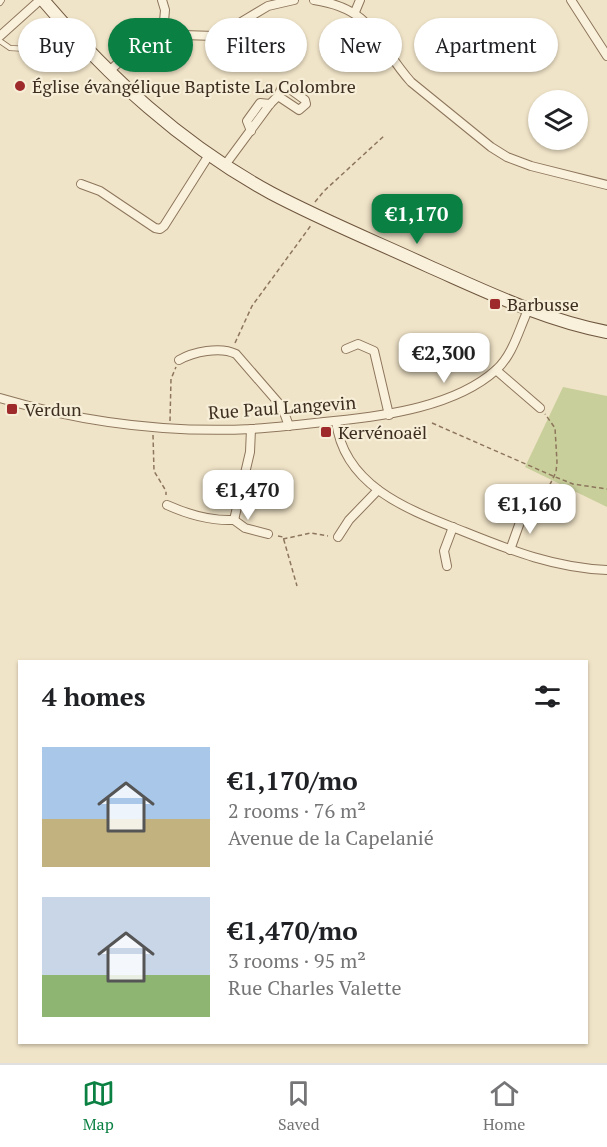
<!DOCTYPE html>
<meta charset="utf-8">
<style>
:root{--surface:#fff;--page:#f2f2f2;--text:#202124;--muted:#757577;--line:#e0e0e0;--accent:#0b8043}
body{margin:0;font-family:"PT Serif",serif;background:var(--page);color:var(--text);height:100vh;display:flex;flex-direction:column;font-size:22px;white-space:nowrap}
*{box-sizing:border-box;margin:0}
p{font-size:20px;color:var(--muted)}
.icon{flex:none;width:33px;height:33px;fill:none;stroke:currentColor;stroke-width:2;stroke-linecap:round;stroke-linejoin:round}
.map{position:relative;flex:1;overflow:hidden}
.details{position:absolute;left:18px;top:660px;width:570px;height:384px;display:flex;flex-direction:column;background:var(--surface);border-radius:0px;box-shadow:0 2px 4px #0004}
.details>*{flex:none}
.guide{position:absolute;left:18px;top:18px;width:572px;height:54px;display:flex;gap:12px}
.buttons{position:absolute;left:528px;top:90px;display:grid;gap:12px}
.buttons a{display:grid;place-items:center;width:60px;height:60px;border-radius:50%;background:var(--surface);box-shadow:0 2px 4px #0004;font-size:30px}
.price{position:absolute;translate:-50% -51px;padding:0 14px;border-radius:12px;background:#fff;color:#222;font-size:20px;line-height:39px;filter:drop-shadow(0 2px 3px #0008)}
.price::after{content:'';position:absolute;left:50%;top:36px;width:18px;height:14px;margin-left:-9px;background:inherit;clip-path:polygon(0 0,100% 0,50% 100%)}
.price.active{background:var(--accent);color:#fff}
ul{padding:0;list-style:none}
li{display:flex;align-items:center;gap:18px;height:150px;padding:0 24px}
li span{display:grid;place-items:center;flex:none;width:168px;height:120px;border-radius:0px;color:#555}
li>.icon{margin-inline-start:auto}
span .icon{width:72px;height:72px;fill:#fffc;stroke-width:1}
li b{font-size:26px}
h2{display:flex;justify-content:space-between;align-items:center;height:72px;padding:0 24px;font-size:26px}
.pill{padding:0 21px;border-radius:27px;background:var(--surface);box-shadow:0 2px 4px #0004;font-size:21px;line-height:54px}
.pill.active{background:var(--accent);color:#fff}
.dock{display:flex;justify-content:space-around;align-items:center;height:84px;border-top:2px solid var(--line);background:var(--surface);font-size:16px;color:var(--muted)}
.dock a{display:grid;justify-items:center;gap:3px}
.dock .active{color:var(--accent)}
.map>svg:first-child{display:block}
.green{fill:#c9cf9b}
.lines{fill:none;stroke-linecap:round;stroke-linejoin:round}
.lane-casing{stroke:#8d765c;stroke-width:6}
.street-casing{stroke:#8d765c;stroke-width:10}
.secondary-casing{stroke:#6f573f;stroke-width:14}
.path{stroke:#8d765c;stroke-width:1.5;stroke-dasharray:4.5 3;stroke-linecap:butt}
.lane{stroke:#faf1dc;stroke-width:4.5}
.street{stroke:#faf1dc;stroke-width:8}
.secondary{stroke:#faf1dc;stroke-width:12}
.poi-dot{fill:#9e2a2b;stroke:#f7eed8;stroke-width:2}
.labels{text-anchor:middle;dominant-baseline:central;stroke-width:4.5;stroke-linejoin:round;paint-order:stroke}
.poi-label{font-size:18px;fill:#3d2e20;stroke:#f7eed8;text-anchor:start}
.street-label{font-size:18px;fill:#3d2e20;stroke:#f7eed8}
</style>
<div class="map">
<svg width="607" height="1063" viewBox="0 0 607 1063">
<rect width="100%" height="100%" fill="#f0e4c8"/>
<!-- green -->
<polygon class="green" points="563,387 607,396 607,507 525,467"/>
<g class="lines">
<defs>
<g id="lane">
<polyline points="0,3 2,0"/>
<polyline points="0,41 10,48 63,51 70,49 79,42"/>
</g>
<g id="street">
<polyline points="162,0 165,10 163,33"/>
<path d="M314 0C375 9 376 43 411 82L491 147 507 157 531 166 607 185"/>
<polyline points="571,0 607,56"/>
<polyline points="355,12 360,0"/>
<polyline points="0,36 40,0"/>
<polyline points="108,72 151,34 215,36 223,33 268,6 294,0"/>
<polyline points="251,131 247,121 260,103 270,104"/>
<polyline points="225,165 270,104 278,96 282,87 287,87 305,100 306,104 299,110 278,96"/>
<polyline points="81,184 100,191 155,228 160,229 164,226 209,155"/>
<polyline points="346,349 358,344 374,351 389,415"/>
<path d="M179 360C193 352 220 346 236 354L282 407 289 426"/>
<polyline points="496,370 540,408"/>
<path d="M0 398C81 422 168 433 252 429 279 427 307 424 334 421 386 416 456 406 496 370 513 355 519 329 528 310"/>
<path d="M336 421C344 488 412 511 465 532 512 551 556 568 607 570"/>
<path d="M167 505C187 514 212 521 234 520L250 452 251 429"/>
<polyline points="234,520 245,528 268,534"/>
<polyline points="338,537 349,520 378,490"/>
<polyline points="510,550 524,511"/>
<polyline points="447,566 444,551 453,527"/>
</g>
<path id="secondary" d="M43 0C109 77 181 144 271 193 322 220 376 242 428 266 487 292 544 320 607 332"/>
</defs>
<!-- lane casing -->
<use href="#lane" class="lane-casing"/>
<!-- street casing -->
<use href="#street" class="street-casing"/>
<!-- secondary casing -->
<use href="#secondary" class="secondary-casing"/>
<!-- path -->
<g class="path">
<polyline points="315,202 324,191 385,135"/>
<polyline points="235,343 252,306 312,224"/>
<polyline points="170,421 171,379 176,367"/>
<polyline points="432,423 553,476 573,484 607,489"/>
<polyline points="153,435 154,471 166,491 166,495"/>
<polyline points="533,508 540,505 556,472 557,462 555,428 545,414"/>
<polyline points="278,536 283,537 297,586"/>
<polyline points="283,539 311,533 328,536"/>
</g>
<!-- lane -->
<use href="#lane" class="lane"/>
<!-- street -->
<use href="#street" class="street"/>
<!-- secondary -->
<use href="#secondary" class="secondary"/>
</g>
<!-- markers -->
<g class="poi-dot">
<circle cx="20" cy="86" r="6"/>
<rect x="489" y="298" width="12" height="12" rx="3"/>
<rect x="6" y="403" width="12" height="12" rx="3"/>
<rect x="320" y="426" width="12" height="12" rx="3"/>
</g>
<g class="labels">
<!-- poi labels -->
<g class="poi-label">
<text x="32" y="86">Église évangélique Baptiste La Colombre</text>
<text x="507" y="304">Barbusse</text>
<text x="24" y="409">Verdun</text>
<text x="338" y="432">Kervénoaël</text>
</g>
<!-- street labels -->
<g class="street-label">
<text transform="translate(282 407) rotate(-4)">Rue Paul Langevin</text>
</g>
</g>
</svg>
<div class="buttons">
<a><svg class="icon" aria-label="layers" viewBox="0 0 24 24"><path d="M12 4l9 5-9 5-9-5zM3 14l9 5 9-5"/></svg></a>
</div>
<b class="price active" style="left:417px;top:245px">€1,170</b>
<b class="price" style="left:444px;top:384px">€2,300</b>
<b class="price" style="left:248px;top:521px">€1,470</b>
<b class="price" style="left:530px;top:535px">€1,160</b>
<div class="guide">
<a class="pill">Buy</a>
<a class="pill active">Rent</a>
<a class="pill">Filters</a>
<a class="pill">New</a>
<a class="pill">Apartment</a>
</div>
<section class="details">
<h2>4 homes<svg class="icon" aria-label="filters" viewBox="0 0 24 24"><path d="M4 7h16M4 17h16"/><circle cx="9" cy="7" r="2"/><circle cx="15" cy="17" r="2"/></svg></h2>
<ul>
<li><span style="background:linear-gradient(#a9c7e8 60%,#c2b280 0)"><svg class="icon" aria-label="home" viewBox="0 0 24 24"><path d="M3 11l9-7 9 7M6 9v11h12V9"/></svg></span><div><b>€1,170/mo</b><p>2 rooms · 76 m²</p><p>Avenue de la Capelanié</p></div></li>
<li><span style="background:linear-gradient(#c9d6e8 65%,#8fb573 0)"><svg class="icon" aria-label="home" viewBox="0 0 24 24"><path d="M3 11l9-7 9 7M6 9v11h12V9"/></svg></span><div><b>€1,470/mo</b><p>3 rooms · 95 m²</p><p>Rue Charles Valette</p></div></li>
</ul>
</section>
</div>
<nav class="dock">
<a class="active"><svg class="icon" aria-label="map" viewBox="0 0 24 24"><path d="M3 6l6-2 6 2 6-2v14l-6 2-6-2-6 2zM9 4v14M15 6v14"/></svg>Map</a>
<a><svg class="icon" aria-label="saved" viewBox="0 0 24 24"><path d="M7 4h10v16l-5-4-5 4z"/></svg>Saved</a>
<a><svg class="icon" aria-label="home" viewBox="0 0 24 24"><path d="M3 11l9-7 9 7M6 9v11h12V9"/></svg>Home</a>
</nav>
